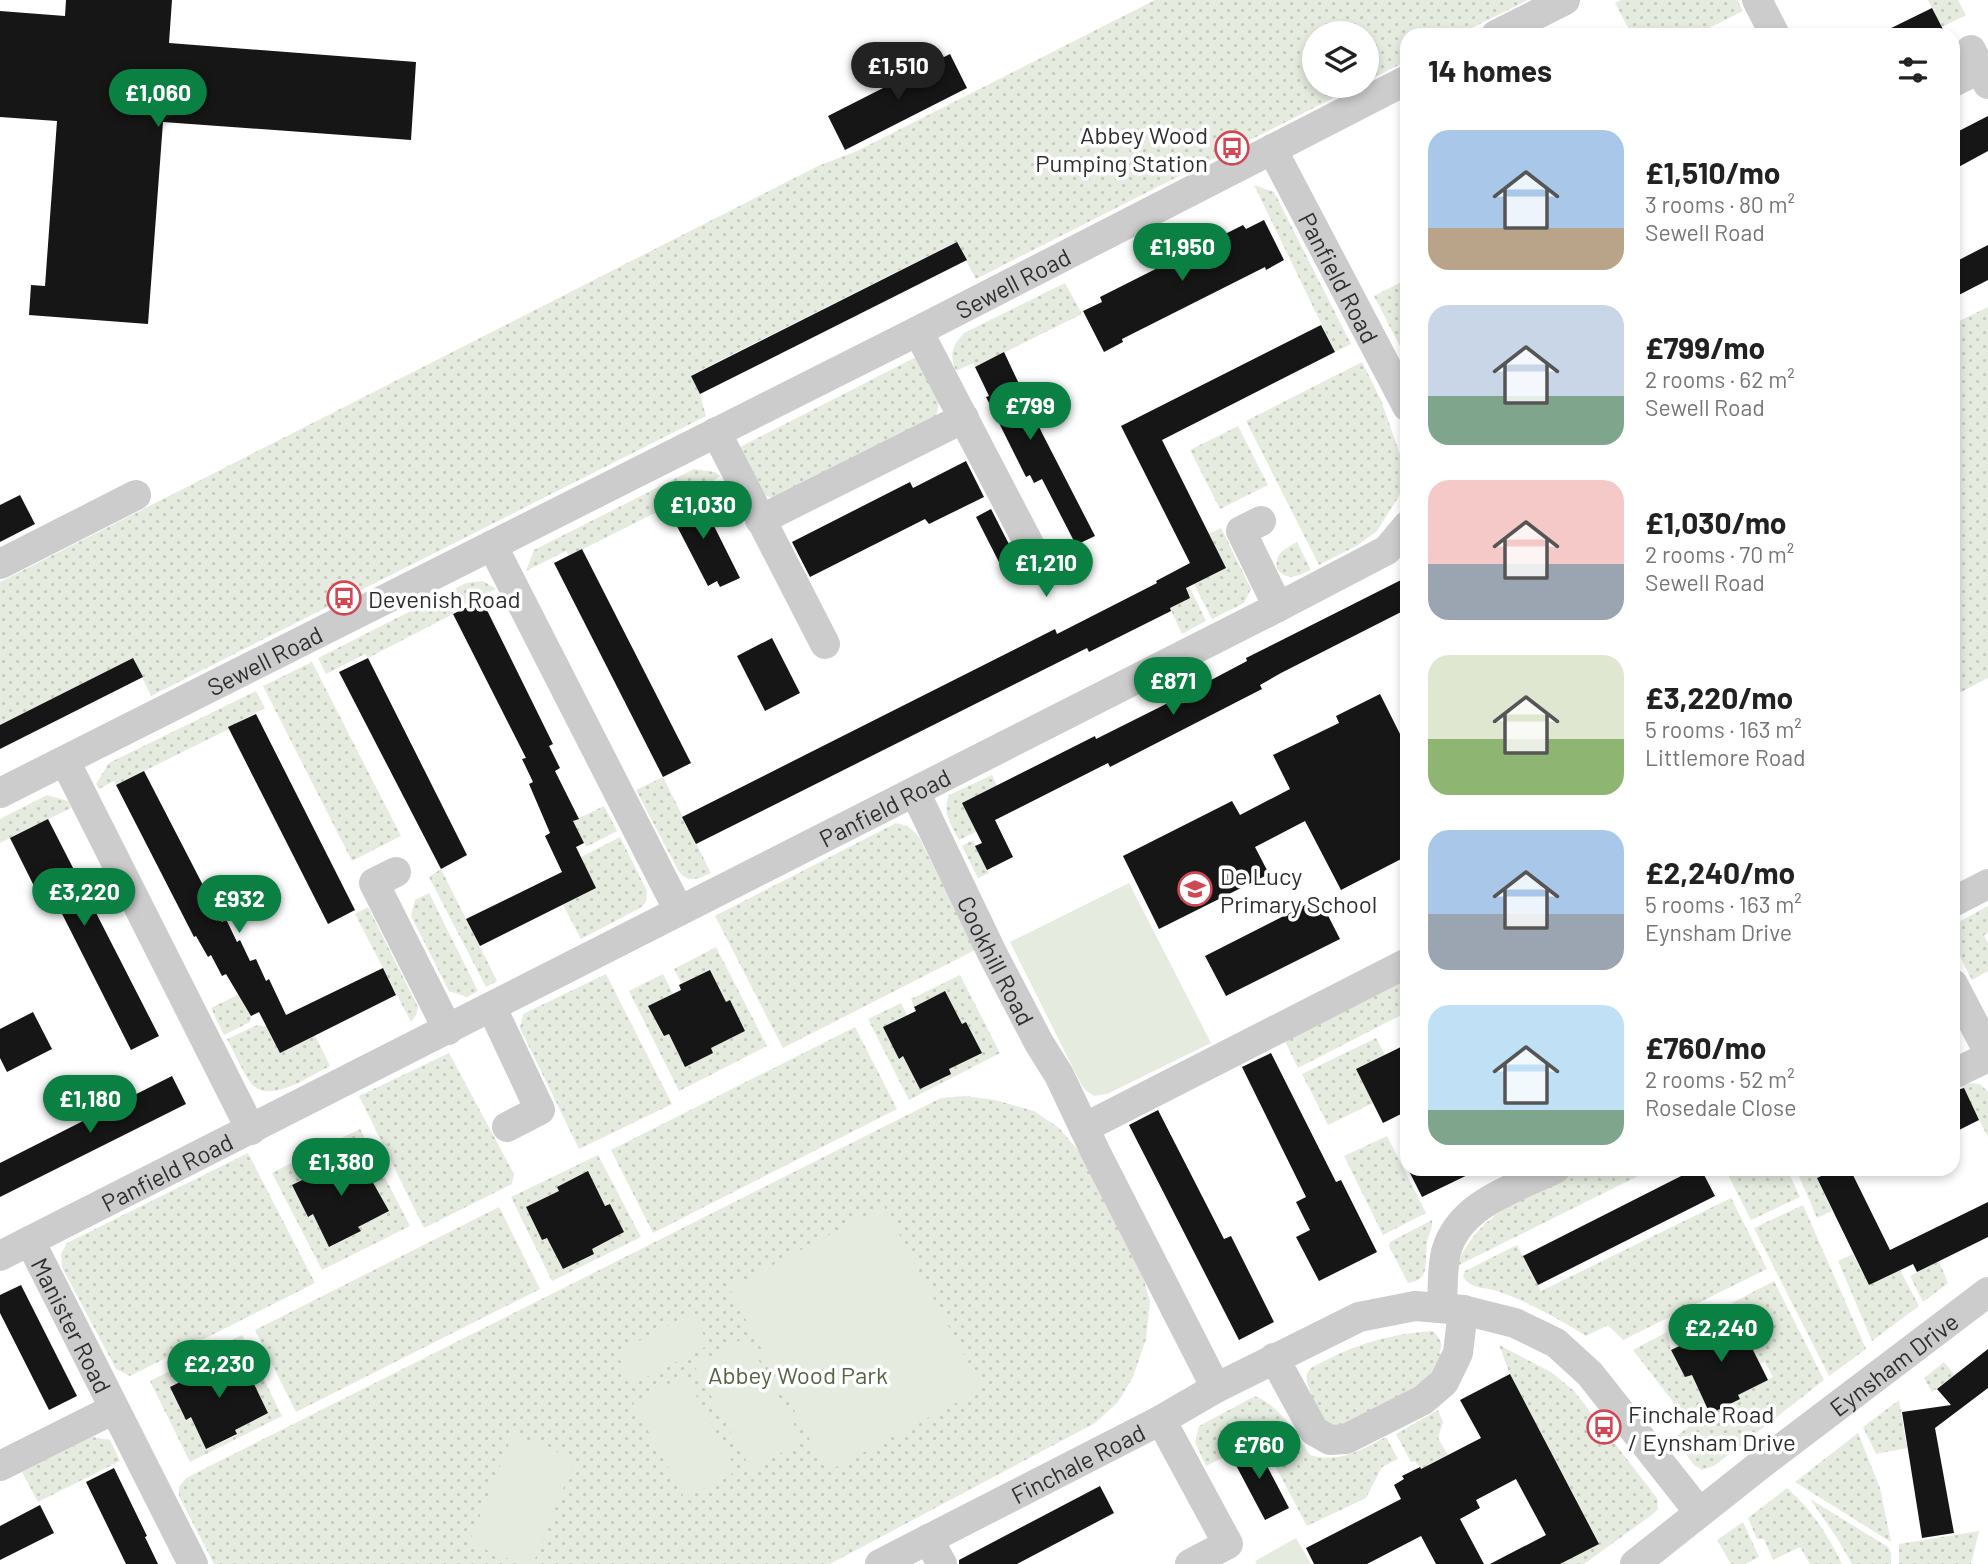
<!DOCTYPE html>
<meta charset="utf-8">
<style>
:root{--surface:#fff;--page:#f2f2f2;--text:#222;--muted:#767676;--accent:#0b8043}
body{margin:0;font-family:Barlow,sans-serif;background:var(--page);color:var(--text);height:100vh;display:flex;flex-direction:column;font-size:26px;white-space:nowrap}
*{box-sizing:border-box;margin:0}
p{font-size:23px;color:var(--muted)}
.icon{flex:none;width:38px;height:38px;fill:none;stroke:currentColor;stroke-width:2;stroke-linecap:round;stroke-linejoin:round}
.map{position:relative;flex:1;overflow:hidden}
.sheet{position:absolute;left:1400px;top:28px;width:560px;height:1148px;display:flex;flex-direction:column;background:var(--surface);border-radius:21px;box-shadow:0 4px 10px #0003}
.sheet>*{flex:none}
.buttons{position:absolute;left:1302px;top:21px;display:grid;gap:14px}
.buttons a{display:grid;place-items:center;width:77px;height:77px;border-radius:50%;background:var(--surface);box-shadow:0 4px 10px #0003;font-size:35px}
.price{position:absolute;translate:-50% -60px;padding:0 16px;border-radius:24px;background:var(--accent);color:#fff;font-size:23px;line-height:46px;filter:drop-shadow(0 2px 4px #0008)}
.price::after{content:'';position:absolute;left:50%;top:42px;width:21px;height:16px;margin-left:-10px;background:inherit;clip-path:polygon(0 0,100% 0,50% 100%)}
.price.current{background:#222;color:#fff}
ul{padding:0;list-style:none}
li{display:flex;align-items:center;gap:21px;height:175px;padding:0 28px}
li span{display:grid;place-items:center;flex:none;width:196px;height:140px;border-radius:21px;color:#555}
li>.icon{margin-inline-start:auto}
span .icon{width:84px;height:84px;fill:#fffc;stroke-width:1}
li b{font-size:30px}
h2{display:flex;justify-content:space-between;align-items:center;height:84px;padding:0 28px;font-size:30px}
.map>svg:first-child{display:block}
.grass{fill:url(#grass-dots);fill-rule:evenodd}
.garden{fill:#e5ebdf}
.building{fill:#161616}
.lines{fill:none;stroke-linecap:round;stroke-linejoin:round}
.minor{stroke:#ccc;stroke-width:30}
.labels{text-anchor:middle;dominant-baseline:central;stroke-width:7;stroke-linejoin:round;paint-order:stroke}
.poi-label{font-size:24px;fill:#2f2f2f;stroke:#fff;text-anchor:start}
.street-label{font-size:24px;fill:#2f2f2f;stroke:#fff}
.park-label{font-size:24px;fill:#536642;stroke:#fff}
</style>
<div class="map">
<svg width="1988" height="1564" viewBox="0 0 1988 1564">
<defs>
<pattern id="grass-dots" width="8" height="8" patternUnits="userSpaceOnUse" patternTransform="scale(1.75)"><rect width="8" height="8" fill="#e5ebdf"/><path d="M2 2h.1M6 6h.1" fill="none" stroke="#c5cac0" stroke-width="1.8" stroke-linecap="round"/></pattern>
</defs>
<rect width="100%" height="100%" fill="#fff"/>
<!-- grass -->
<g class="grass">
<polygon points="1155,0 1528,0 1458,35 1407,35 1407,61 1367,81 1367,33 1314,33 1314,86 1357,86 976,279 956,242 691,375 700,394 706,416 151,696 133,658 0,725 0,582 818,166 857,151"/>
<polygon points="1621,0 1737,0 1743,11 1695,35 1632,35 1615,3"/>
<polygon points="1928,0 1958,0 1966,15 1942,27"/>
<polygon points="1254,185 1274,192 1351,344 1335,352"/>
<polygon points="1407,279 1407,360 1374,296"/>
<path d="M1065 283 1082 314 975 367 973 363 956 371C949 354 952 346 964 333Z"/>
<polygon points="1988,307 1988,678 1953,696 1953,324"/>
<polygon points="916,357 940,397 936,418 778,497 769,497 756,490 740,447"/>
<polygon points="1362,362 1381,400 1405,469 1402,491 1377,531 1358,545 1319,565 1246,421"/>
<polygon points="1238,426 1268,485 1220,509 1190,450"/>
<polygon points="694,469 715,472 720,476 697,492 569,556 566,551 526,571 534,550"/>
<polygon points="1221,528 1251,589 1244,603 1212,619 1194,584 1226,568 1209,534"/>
<path d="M1297 542 1311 570C1297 576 1288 582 1277 569 1275 553 1284 549 1297 542Z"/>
<polygon points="483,581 496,589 453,610 453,614 368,658 365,654 326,674 318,658 466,583"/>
<polygon points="1189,586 1206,621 1182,634 1170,608"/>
<polygon points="312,662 401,836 352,861 263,686"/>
<polygon points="256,691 265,708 229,727 229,729 116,785 114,781 99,789 96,784 109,763"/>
<path d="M992 775 997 786 980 830 959 840C951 825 942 812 949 795Z"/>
<path d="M663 777 711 873C698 879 687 884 678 870L636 790Z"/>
<polygon points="47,795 68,801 71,808 0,843 0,819"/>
<polygon points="604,806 617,831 586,847 573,821"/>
<polygon points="896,823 908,826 919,837 975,950 783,1048 715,916"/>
<polygon points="620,837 647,891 646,902 640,908 581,939 563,905 596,888 581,857"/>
<polygon points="973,840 989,873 978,878 962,846"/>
<polygon points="441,869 497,981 486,987 429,877"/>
<polygon points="429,893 478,991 467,997 449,991 411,916 415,900"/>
<polygon points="1988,906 1988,933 1984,935 1988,943 1988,971 1972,980 1953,943 1953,925"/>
<polygon points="368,907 418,1007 416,1015 411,1022 355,914"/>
<polygon points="716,947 767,1046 679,1091 629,991 663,974 673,994 649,1006 663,1036 669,1034 713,1053 711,1048 745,1031 730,1001 726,1002 710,970 682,984 674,969"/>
<polygon points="606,974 672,1104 579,1149 520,1028 523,1014"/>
<polygon points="960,975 1000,1053 909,1100 868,1019 901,1003 907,1015 884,1027 899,1058 903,1056 920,1089 949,1069 981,1052 966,1022 962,1024 945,991 914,1007 911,999"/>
<polygon points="1398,982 1407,985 1407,1012 1298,1068 1284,1039"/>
<polygon points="239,994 251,1016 250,1022 224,1035 211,1008"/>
<path d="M257 1025 315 1035 330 1066C311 1075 268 1106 251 1083 241 1070 235 1053 227 1039Z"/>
<polygon points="855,1027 897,1109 653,1233 611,1150"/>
<polygon points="1376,1038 1385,1055 1356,1069 1373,1103 1328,1125 1302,1074"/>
<polygon points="449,1053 514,1174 512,1184 424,1228 359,1096"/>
<polygon points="1970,1083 1980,1084 1988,1092 1988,1137 1960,1084"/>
<polygon points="965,1096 995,1100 1034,1111 1059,1128 1081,1154 1144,1280 1150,1302 1146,1339 1133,1377 1118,1402 1095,1423 830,1564 214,1564 179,1496 179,1487 186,1478 941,1098"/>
<polygon points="360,1129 410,1226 322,1270 272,1173 303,1157 312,1175 292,1186 308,1217 313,1214 330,1247 360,1232 358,1227 389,1211 354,1149 326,1163 319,1149"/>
<polygon points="1387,1136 1426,1213 1383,1235 1344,1156"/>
<polygon points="248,1153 315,1283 130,1376 116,1369 62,1267 61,1254 67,1243"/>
<path d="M598 1155 641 1237 552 1281 511 1197ZM588 1172 605 1206 610 1204 624 1232 592 1249 594 1254 563 1269 547 1238 559 1191 557 1187Z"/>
<path d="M1578 1169H1652L1457 1266C1476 1213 1532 1193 1578 1169Z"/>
<polygon points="1725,1169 1787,1169 1800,1197 1751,1220"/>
<polygon points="1796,1169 1836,1169 1817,1178 1832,1211 1817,1218"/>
<path d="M1731 1198 1767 1269 1623 1340 1608 1325 1586 1336C1557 1318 1529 1302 1497 1291 1484 1287 1469 1289 1463 1276L1465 1271 1517 1245 1541 1291Z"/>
<polygon points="1803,1205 1866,1349 1829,1376 1754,1228"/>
<polygon points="499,1207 540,1289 296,1412 255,1330"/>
<path d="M1432 1220C1433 1229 1429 1233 1427 1242 1424 1260 1432 1280 1408 1283L1389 1246 1390 1242Z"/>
<polygon points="1853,1254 1869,1285 1900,1270 1919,1306 1872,1341 1838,1261"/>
<polygon points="1939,1261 1948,1283 1923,1302 1910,1276"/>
<polygon points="1774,1281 1824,1380 1714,1466 1702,1470 1694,1465 1674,1438 1691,1425 1633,1350 1667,1332 1671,1350 1685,1377 1692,1375 1710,1414 1740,1399 1738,1395 1773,1377 1765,1362 1760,1364 1735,1314 1732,1303"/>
<path d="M1433 1331C1441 1339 1443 1344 1439 1354L1447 1355 1428 1384 1343 1430 1327 1428 1308 1397 1311 1394C1309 1386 1303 1376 1310 1369 1313 1366 1320 1364 1324 1361 1358 1343 1395 1333 1433 1331Z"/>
<polygon points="242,1335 282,1416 190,1462 150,1381 188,1362 194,1376 186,1419 191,1417 207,1449 237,1435 235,1430 268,1413 253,1383 248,1385 232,1353 203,1366 199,1357"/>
<polygon points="1499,1345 1551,1372 1574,1391 1657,1498 1658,1509 1653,1514 1584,1564 1560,1564 1599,1543 1510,1374"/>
<polygon points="1944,1362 1955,1375 1932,1392 1924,1378"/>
<path d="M1255 1396C1281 1407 1295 1432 1310 1455 1338 1464 1361 1450 1386 1437L1398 1459 1382 1467 1366 1498 1307 1526 1261 1439 1206 1466 1195 1442 1199 1426Z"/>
<polygon points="1899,1400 1907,1448 1876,1454 1863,1427"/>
<polygon points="1438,1410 1443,1422 1438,1438 1448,1455 1421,1469 1415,1461 1411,1462 1396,1434"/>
<polygon points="1858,1433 1880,1488 1891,1542 1795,1482"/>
<polygon points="92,1437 110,1440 120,1461 38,1502 22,1472"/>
<path d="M1787 1488C1811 1509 1828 1535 1842 1564H1810L1800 1547 1773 1560 1764 1539H1757L1748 1518Z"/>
<polygon points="1810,1499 1888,1547 1891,1553 1891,1564 1852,1564 1837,1538"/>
<polygon points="1743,1522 1759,1557 1745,1564 1731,1564 1717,1540"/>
<polygon points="1979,1531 1971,1564 1899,1564 1899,1544"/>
</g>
<!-- garden -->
<g class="garden">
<polygon points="1129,883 1211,1043 1107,1094 1094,1096 1085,1090 1080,1082 1010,942"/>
<polygon points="884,1206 982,1389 827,1472 729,1288"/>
<polygon points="692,1313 709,1345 633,1384 616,1353"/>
<polygon points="746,1337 803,1441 751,1469 694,1365"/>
<polygon points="685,1375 737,1471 685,1499 633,1403"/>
<polygon points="513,1434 575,1459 533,1564 522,1564 469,1543"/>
<polygon points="1296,1538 1311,1564 1257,1564 1255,1561"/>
</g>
<!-- building -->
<g class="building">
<polygon points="66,0 172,0 169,43 416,62 411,140 163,122 148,324 29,315 31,285 45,286 57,121 0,117 0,11 65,16"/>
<polygon points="1932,8 1946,35 1877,35"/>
<polygon points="950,54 967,88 845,150 828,116"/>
<polygon points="1988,116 1988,151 1953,170 1953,134"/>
<polygon points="1264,220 1284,260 1266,270 1265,267 1122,339 1123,342 1104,352 1083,311 1102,302 1100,297 1243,225 1246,229"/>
<polygon points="957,242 967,260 700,394 691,376"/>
<polygon points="1988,245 1988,280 1953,298 1953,263"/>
<polygon points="1321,325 1335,352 1162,440 1226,568 1186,588 1190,598 1170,608 1171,611 1089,652 1087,648 696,844 682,817 1055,629 1057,634 1157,583 1156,581 1190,563 1121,426"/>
<polygon points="1004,352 1042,433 1095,536 1076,545 1042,479 1034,483 1030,475 1026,477 986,397 989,396 975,367"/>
<polygon points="966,461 984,497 929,524 925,519 810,577 792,542 910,482 913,488"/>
<polygon points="697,492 740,578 720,587 717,581 708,586 667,507"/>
<polygon points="20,495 35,524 0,542 0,505"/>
<polygon points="991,509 1014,554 1021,561 1003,570 976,517"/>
<polygon points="582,549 691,763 663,777 554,563"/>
<polygon points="1407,577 1407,609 1281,673 1260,685 1262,689 1110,767 1108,763 995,820 1013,857 987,870 975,846 982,843 962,803 1095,736 1096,739 1162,706 1247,661 1246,658"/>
<polygon points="482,600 553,744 549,746 560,768 555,771 579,819 573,821 584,843 576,847 596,888 480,946 466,919 562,872 545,836 550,833 529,784 533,782 522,759 526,758 453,614"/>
<polygon points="772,638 800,693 765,711 737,656"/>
<polygon points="133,658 143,677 0,749 0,725"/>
<polygon points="368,658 467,855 441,869 339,672"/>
<polygon points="1380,694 1407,748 1407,856 1341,890 1305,821 1255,847 1269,874 1159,929 1123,856 1232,801 1240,815 1290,789 1273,755 1339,723 1336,716"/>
<polygon points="256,714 355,910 328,924 228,727"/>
<polygon points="144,771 222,922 226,919 237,942 240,940 250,961 256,959 266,981 269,979 286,1015 383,968 396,995 280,1053 259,1012 251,1016 226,974 222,976 211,955 208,957 196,936 194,937 116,785"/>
<polygon points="48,819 159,1036 131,1050 53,896 42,902 10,838"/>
<polygon points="1319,898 1340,939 1226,996 1205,956"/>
<polygon points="710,970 726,1002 730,1000 745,1031 711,1048 713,1053 685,1067 669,1034 664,1036 648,1006 681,990 679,985"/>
<polygon points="945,991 962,1024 966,1022 982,1053 949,1069 951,1074 920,1089 903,1056 899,1059 883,1027 916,1011 914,1007"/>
<polygon points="33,1012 52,1049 7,1072 0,1058 0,1029"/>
<polygon points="1407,1044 1407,1111 1383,1123 1356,1069"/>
<polygon points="1271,1053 1336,1182 1341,1180 1377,1252 1319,1281 1296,1237 1310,1230 1296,1202 1306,1197 1242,1067"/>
<polygon points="172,1076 186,1104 0,1197 0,1163"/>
<polygon points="1964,1088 1979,1120 1953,1133 1953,1091"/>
<polygon points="1158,1110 1224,1239 1231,1236 1274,1322 1239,1340 1129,1125"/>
<polygon points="354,1149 389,1211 358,1227 361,1231 329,1247 313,1214 308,1217 292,1185 325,1169 322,1164"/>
<polygon points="1408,1169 1480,1169 1422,1197"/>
<polygon points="1695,1169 1701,1169 1715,1196 1538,1285 1523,1256"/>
<polygon points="1836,1169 1850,1169 1890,1250 1988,1202 1988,1237 1917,1272 1913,1264 1869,1285 1817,1178"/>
<polygon points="588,1171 605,1206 610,1204 624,1232 592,1249 594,1254 563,1269 547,1238 542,1240 526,1207 559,1191 557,1187"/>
<polygon points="21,1285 77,1396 49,1410 0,1313 0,1295"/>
<polygon points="1735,1314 1768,1380 1738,1395 1740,1399 1710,1414 1692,1375 1685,1377 1671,1350 1705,1334 1704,1330"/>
<polygon points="1988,1349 1988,1388 1935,1428 1954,1533 1922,1538 1902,1412 1951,1405 1937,1389"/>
<polygon points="232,1352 248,1385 253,1382 268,1413 235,1430 237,1434 206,1449 191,1417 186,1420 170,1387 203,1371 201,1367"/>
<polygon points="1510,1374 1599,1544 1560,1564 1490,1564 1546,1535 1516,1479 1476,1500 1480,1508 1460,1519 1484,1564 1436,1564 1421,1536 1367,1564 1314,1564 1306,1548 1401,1499 1394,1485 1404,1479 1402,1476 1420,1467 1421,1469 1481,1438 1460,1400"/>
<polygon points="1254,1441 1289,1508 1265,1520 1230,1454"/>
<polygon points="114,1468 147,1536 145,1537 158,1564 126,1564 86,1482"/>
<polygon points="1100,1486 1114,1513 1017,1564 959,1564 959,1560"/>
<polygon points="40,1505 54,1533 0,1560 0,1526"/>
</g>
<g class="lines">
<!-- minor -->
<g class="minor">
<polyline points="1757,0 1775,35"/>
<polyline points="1496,35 1565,0"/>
<polyline points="1971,50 1988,84"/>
<polyline points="1953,82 1981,68"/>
<path id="s1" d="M1272 149 1407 406"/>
<polyline points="918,331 1030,546"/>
<polyline points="716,432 825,644"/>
<polyline points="760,520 964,418"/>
<polyline points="1261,521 1241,531 1278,607"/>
<polyline points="492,545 679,911"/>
<polyline points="0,564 136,495"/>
<polyline points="65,761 251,1130"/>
<path id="s2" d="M915 792 992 953 1039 1043 1059 1075 1096 1153 1216 1388"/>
<path id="s3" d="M0 793 918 331 1407 80"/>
<polyline points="396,872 374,883 448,1030"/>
<polyline points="1953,902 1988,884"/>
<polyline points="1953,984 1988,1051"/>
<polyline points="492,1008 540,1110 507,1127"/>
<polyline points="1953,1074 1988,1057"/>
<polyline points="1084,1128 1407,963"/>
<path id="s4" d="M30 1241 193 1564"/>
<path id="s5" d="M0 1256 1278 607 1387 550 1407 526"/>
<path d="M1442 1307C1443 1289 1442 1269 1446 1252 1459 1204 1515 1188 1555 1169"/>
<polyline points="1274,1358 1314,1431 1330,1440 1346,1439 1423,1400 1444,1382 1458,1353 1463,1310"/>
<polyline points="1161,1420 1228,1544 1190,1564"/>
<polyline points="0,1466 114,1409"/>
<polyline points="928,1539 942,1564"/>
<path id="s6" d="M880 1564 1161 1420 1216 1388 1359 1317 1415 1306 1463 1310 1515 1323 1556 1343 1590 1374 1699 1512"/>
<path id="s7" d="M1635 1564 1765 1461 1988 1292"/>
</g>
</g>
<!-- icons -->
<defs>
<symbol id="bus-ring" viewBox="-11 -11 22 22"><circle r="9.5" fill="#fff" stroke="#d14753" stroke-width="1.5"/><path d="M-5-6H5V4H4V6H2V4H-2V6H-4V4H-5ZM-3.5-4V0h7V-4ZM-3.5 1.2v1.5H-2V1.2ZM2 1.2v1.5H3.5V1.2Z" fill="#d14753"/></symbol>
<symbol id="school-ring" viewBox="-11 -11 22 22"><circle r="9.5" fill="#fff" stroke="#d14753" stroke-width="1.5"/><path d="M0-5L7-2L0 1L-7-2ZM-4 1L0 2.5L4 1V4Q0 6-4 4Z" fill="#d14753"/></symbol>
</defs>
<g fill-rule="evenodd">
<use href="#bus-ring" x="1213" y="129" width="38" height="38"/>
<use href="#bus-ring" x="325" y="579" width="38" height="38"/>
<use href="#school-ring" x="1176" y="870" width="38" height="38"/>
<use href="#bus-ring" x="1585" y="1408" width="38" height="38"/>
</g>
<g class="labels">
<!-- poi labels -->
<g class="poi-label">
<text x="1208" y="134" text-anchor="end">Abbey Wood<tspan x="1208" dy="28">Pumping Station</tspan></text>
<text x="368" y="598">Devenish Road</text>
<text x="1220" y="875">De Lucy<tspan x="1220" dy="28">Primary School</tspan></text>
<text x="1628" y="1413">Finchale Road<tspan x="1628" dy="28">/ Eynsham Drive</tspan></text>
</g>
<!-- street labels -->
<g class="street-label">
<text stroke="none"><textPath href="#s1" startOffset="145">Panfield Road</textPath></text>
<text stroke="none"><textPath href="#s3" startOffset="1134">Sewell Road</textPath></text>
<text stroke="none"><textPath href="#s3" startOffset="296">Sewell Road</textPath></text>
<text stroke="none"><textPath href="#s5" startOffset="992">Panfield Road</textPath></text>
<text stroke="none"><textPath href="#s2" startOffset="187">Cookhill Road</textPath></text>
<text stroke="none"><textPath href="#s5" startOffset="187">Panfield Road</textPath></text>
<text stroke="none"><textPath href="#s4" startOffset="94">Manister Road</textPath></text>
<text stroke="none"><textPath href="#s7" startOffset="327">Eynsham Drive</textPath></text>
<text stroke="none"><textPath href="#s6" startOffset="222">Finchale Road</textPath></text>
</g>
<!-- park labels -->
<g class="park-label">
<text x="798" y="1374">Abbey Wood Park</text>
</g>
</g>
</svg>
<div class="buttons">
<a><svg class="icon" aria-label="layers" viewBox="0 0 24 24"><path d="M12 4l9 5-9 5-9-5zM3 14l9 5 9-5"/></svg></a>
</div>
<b class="price current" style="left:898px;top:102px">£1,510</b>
<b class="price" style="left:158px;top:129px">£1,060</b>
<b class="price" style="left:1182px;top:283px">£1,950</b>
<b class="price" style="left:1030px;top:442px">£799</b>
<b class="price" style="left:703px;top:541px">£1,030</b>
<b class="price" style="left:1046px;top:599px">£1,210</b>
<b class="price" style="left:1173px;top:717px">£871</b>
<b class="price" style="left:84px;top:928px">£3,220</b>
<b class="price" style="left:239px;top:935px">£932</b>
<b class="price" style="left:90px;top:1135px">£1,180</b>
<b class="price" style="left:341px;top:1198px">£1,380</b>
<b class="price" style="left:1721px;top:1364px">£2,240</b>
<b class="price" style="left:219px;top:1400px">£2,230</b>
<b class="price" style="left:1259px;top:1481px">£760</b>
<section class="sheet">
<h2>14 homes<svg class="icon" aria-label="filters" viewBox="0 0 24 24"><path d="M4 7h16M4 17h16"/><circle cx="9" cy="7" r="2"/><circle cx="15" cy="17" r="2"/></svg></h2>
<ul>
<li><span style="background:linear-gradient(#a9c7e8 70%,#b9a48a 0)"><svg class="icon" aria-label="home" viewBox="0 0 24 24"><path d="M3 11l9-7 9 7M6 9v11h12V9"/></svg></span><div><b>£1,510/mo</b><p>3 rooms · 80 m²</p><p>Sewell Road</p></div></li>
<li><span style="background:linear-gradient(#c9d6e8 65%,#7fa58c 0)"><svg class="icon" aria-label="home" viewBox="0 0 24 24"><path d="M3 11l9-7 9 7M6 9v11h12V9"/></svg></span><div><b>£799/mo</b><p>2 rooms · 62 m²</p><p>Sewell Road</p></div></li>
<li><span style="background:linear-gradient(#f6c9c9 60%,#9aa5b1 0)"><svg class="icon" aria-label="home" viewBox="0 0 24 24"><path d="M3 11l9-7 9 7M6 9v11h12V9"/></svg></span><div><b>£1,030/mo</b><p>2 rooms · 70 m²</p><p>Sewell Road</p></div></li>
<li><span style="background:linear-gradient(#dfe7d0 60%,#8fb573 0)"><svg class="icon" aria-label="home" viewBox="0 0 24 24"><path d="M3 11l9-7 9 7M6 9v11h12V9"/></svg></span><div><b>£3,220/mo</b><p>5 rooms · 163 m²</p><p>Littlemore Road</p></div></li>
<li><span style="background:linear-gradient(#a9c7e8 60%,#9aa5b1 0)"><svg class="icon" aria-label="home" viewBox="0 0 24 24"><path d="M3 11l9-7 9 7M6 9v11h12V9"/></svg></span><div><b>£2,240/mo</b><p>5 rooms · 163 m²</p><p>Eynsham Drive</p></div></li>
<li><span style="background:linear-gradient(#bfe0f5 75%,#7fa58c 0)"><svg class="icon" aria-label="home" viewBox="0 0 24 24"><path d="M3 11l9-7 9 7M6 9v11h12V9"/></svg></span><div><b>£760/mo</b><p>2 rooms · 52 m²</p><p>Rosedale Close</p></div></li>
</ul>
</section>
</div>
